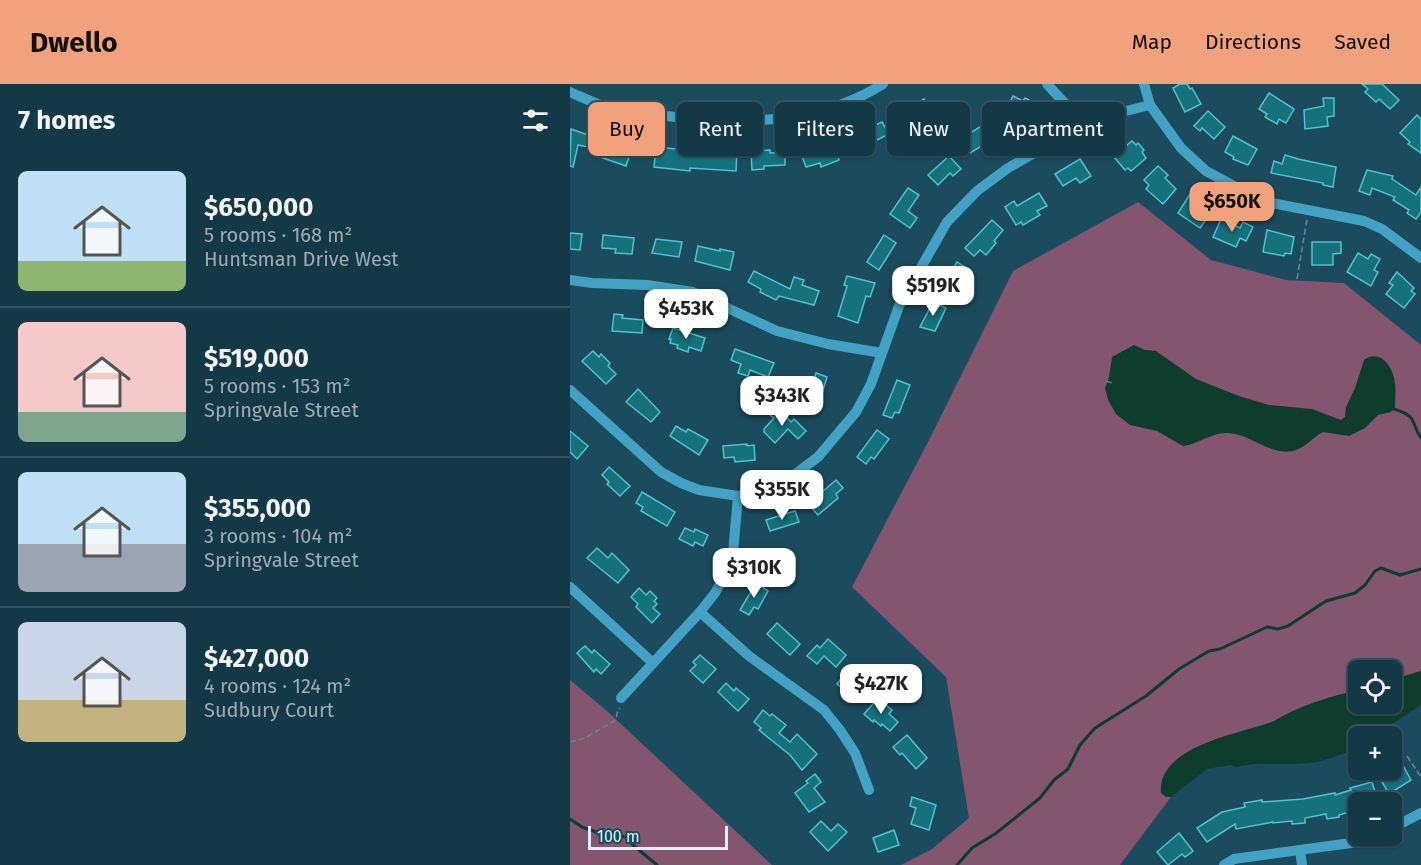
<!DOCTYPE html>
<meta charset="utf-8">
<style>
:root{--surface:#143946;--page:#214451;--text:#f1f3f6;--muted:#9dacb3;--line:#33535f;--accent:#f1a17c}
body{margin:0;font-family:"Fira Sans",sans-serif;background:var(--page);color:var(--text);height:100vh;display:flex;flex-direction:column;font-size:22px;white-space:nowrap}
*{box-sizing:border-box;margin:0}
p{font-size:20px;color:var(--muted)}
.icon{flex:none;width:33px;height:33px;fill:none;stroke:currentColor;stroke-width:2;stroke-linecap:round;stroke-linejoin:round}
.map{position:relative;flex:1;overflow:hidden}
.panel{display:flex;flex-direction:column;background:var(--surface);width:570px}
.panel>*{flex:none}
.banner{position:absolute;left:18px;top:18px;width:570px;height:54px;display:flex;gap:12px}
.controls{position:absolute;left:778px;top:576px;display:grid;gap:12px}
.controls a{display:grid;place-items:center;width:54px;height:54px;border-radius:9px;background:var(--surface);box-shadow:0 2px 4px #0004,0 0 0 2px var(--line);font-size:30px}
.scale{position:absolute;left:18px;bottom:15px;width:140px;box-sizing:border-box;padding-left:6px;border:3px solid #d7f1fb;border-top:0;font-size:16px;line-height:21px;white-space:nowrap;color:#d7f1fb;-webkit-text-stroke:4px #1b4c5e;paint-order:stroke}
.price{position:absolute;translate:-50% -51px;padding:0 14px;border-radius:12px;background:#fff;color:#222;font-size:20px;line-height:39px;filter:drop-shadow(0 2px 3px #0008)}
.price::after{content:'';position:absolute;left:50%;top:36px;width:18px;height:14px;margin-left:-9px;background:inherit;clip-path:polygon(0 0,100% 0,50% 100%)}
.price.on{background:var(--accent);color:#111}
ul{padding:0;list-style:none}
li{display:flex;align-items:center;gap:18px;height:150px;padding:0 18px}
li+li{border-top:2px solid var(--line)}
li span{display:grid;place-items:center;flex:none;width:168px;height:120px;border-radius:9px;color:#555}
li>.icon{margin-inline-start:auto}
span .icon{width:72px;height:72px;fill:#fffc;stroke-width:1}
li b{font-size:26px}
h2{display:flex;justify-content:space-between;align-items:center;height:72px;padding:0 18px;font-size:26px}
.tag{padding:0 21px;border-radius:9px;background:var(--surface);box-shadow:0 2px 4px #0004,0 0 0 2px var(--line);font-size:21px;line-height:54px}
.tag.on{background:var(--accent);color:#111}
header{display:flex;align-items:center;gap:36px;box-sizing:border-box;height:84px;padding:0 30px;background:var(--accent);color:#111}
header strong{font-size:28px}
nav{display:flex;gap:33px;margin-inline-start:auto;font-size:21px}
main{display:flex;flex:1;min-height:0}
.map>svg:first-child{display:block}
.green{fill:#83556e}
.water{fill:#0e3d2d}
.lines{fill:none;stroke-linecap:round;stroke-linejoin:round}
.stream{stroke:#0e3d2d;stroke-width:3}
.building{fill:#15717b;stroke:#53c1ce;stroke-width:1.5}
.path{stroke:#608998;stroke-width:1.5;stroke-dasharray:6 3;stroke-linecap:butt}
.minor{stroke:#43a1c3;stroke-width:10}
</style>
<header>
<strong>Dwello</strong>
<nav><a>Map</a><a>Directions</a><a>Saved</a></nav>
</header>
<main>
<section class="panel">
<h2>7 homes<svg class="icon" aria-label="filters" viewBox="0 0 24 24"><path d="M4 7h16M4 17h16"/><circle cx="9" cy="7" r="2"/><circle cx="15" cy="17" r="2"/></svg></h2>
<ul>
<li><span style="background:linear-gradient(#bfe0f5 75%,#8fb573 0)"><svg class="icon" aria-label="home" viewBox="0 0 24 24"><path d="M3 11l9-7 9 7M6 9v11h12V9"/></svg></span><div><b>$650,000</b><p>5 rooms · 168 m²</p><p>Huntsman Drive West</p></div></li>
<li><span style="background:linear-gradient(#f6c9c9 75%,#7fa58c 0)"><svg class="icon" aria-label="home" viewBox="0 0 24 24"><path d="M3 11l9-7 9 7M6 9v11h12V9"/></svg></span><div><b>$519,000</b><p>5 rooms · 153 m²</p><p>Springvale Street</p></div></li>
<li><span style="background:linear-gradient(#bfe0f5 60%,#9aa5b1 0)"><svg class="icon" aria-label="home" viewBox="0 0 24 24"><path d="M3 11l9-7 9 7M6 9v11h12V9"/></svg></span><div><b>$355,000</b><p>3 rooms · 104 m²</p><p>Springvale Street</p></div></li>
<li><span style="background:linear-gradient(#c9d6e8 65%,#c2b280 0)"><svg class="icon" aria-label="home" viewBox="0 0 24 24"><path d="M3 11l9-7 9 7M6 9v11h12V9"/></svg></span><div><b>$427,000</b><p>4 rooms · 124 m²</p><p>Sudbury Court</p></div></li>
</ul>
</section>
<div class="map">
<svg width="851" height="781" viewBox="0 0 851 781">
<rect width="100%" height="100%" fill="#1b4c5e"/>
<!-- green -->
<g class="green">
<path d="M568 118 641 176 716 196 774 199 851 261V587L822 596V586H789V607C769 609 738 620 719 629 712 632 706 637 699 639 668 650 587 664 592 709L595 713H601L550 781H331L362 765 399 734 376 593 282 503 358 358 443 187Z"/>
<polygon points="0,596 37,627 202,781 0,781"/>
</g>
<!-- water -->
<g class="water">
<path d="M564 261 575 266 586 267 626 295 669 312 699 321 742 325 771 336 775 333 776 323 785 304 794 276C811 264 824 284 825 300 826 308 825 316 825 324L821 328 808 331 795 344 779 352 753 348C743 353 737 362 726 366 702 374 682 350 658 349 642 348 629 360 613 362L587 347 560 341 546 330 538 316 535 304 539 293 542 273Z"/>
<path d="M851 587V621L804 652H789V663C775 669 754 678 739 679 715 682 691 677 667 683L660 681 637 685 601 713 595 712 591 709C587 663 667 650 699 639 706 637 712 632 719 629 738 620 769 609 789 607V620H822V596Z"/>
</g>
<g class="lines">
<!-- stream -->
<g class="stream">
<path d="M824 325C849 333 840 338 851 354"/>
<polyline points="0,735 12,743 37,752 48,750 57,754 63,761 87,781"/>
<polyline points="387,781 402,764 425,750 470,714 484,696 498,685 510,661 525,644 576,612 609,585 639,567 650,565 697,543 708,545 718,542 756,517 785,509 795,501 805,487 811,484 830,491 851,485"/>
</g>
</g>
<!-- building -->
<g class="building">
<polygon points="610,0 617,0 620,5 622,4 631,20 615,28 603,4"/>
<polygon points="792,0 812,0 829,16 820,25 809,15 806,18 795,8 798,5"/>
<polygon points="699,9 724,25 716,39 709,35 707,40 695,33 697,30 689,25"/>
<polygon points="443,12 453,17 455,14 465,19 451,44 432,34"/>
<polygon points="753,14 764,14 764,32 757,33 758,42 735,45 734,26 754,22"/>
<polygon points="354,15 361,27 342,38 339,33 334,36 329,27 338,21 340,23"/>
<polygon points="638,27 655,43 644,55 632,44 630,47 624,42"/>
<polygon points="847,31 851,35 851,69 838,60 840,58 830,49"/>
<polygon points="312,38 319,50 291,64 284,51"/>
<polygon points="413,41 422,56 400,69 392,54"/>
<polygon points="1,45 21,52 18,63 8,61 3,83 0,82"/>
<polygon points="663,52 687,65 678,81 663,75 664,73 655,68"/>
<polygon points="550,56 556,62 562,57 566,61 568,59 574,66 572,68 576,74 561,87 558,84 555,86 538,66"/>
<polygon points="54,57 63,61 56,82 30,73 34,60 51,64"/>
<polygon points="240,58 242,65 266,60 269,76 251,83 250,79 236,83 228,61"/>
<polygon points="86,63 157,70 157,67 167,67 166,87 120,84 120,87 84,83"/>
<polygon points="200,66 200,69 215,68 215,81 194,82 194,85 182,86 181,67"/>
<polygon points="715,71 728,75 766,83 763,103 753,101 753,99 701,89 704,77 712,80"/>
<polygon points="379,72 391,85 383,92 380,89 368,101 358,91"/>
<polygon points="510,75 521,92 510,99 506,94 493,102 485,90"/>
<polygon points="588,82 598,91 595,94 606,105 593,120 576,105 579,101 574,96"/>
<polygon points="797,86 823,92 822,95 846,111 851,103 851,128 846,135 837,129 839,126 823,116 825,113 802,104 800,111 789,107"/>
<polygon points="338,104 349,111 338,127 347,134 340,144 320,130"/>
<polygon points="469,109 477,122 467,127 470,131 453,141 451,138 446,141 435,123 444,117 447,122"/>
<polygon points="620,110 630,117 628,121 641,129 630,144 608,129"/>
<polygon points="651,135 670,144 673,138 683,143 676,157 670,154 666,163 643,153"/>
<polygon points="422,136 433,146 424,157 426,159 416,171 410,166 404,172 395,164"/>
<polygon points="697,146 724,153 721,170 715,169 714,172 693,168"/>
<polygon points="0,149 12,150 10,166 0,165"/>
<polygon points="33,151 64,154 62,170 45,169 46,165 32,164"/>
<polygon points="314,151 326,159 309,186 297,178"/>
<polygon points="86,155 112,158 109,173 82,169"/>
<polygon points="742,158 771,158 771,169 763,170 763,181 742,181"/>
<polygon points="128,162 150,167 150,165 164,168 160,186 125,177"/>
<polygon points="788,169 798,175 801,170 810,175 804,186 808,188 801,202 777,188"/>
<polygon points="387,178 399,186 388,203 384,200 379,208 371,203"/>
<polygon points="184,187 220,205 224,193 234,196 232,201 249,207 244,221 209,212 206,216 190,208 191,205 178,198"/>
<polygon points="827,188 844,204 841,207 845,210 834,224 816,210 823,201 819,199"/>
<polygon points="277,192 305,199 300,213 296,212 288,239 268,232 277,202 274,201"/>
<polygon points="363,218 376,224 365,247 350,243"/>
<polygon points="44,230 53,231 52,234 73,236 72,249 42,247"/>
<polygon points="103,244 135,254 131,267 119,263 118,268 107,264 108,261 100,259 101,255 99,255"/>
<polygon points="165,265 204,279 198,293 180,286 178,292 168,289 171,280 161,276"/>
<polygon points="23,267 29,273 31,270 40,279 38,282 46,290 36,300 12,277"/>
<polygon points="246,289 257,293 248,323 238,319 239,316 234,314 237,304 241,305"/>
<polygon points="327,296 340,301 329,329 325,328 322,334 313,331"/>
<polygon points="68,305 90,328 81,338 56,318"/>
<polygon points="207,324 221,338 224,335 236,347 228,355 218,345 205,359 194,348 194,345 204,334 200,331"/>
<polygon points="106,342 116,348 118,345 138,356 129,371 100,352"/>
<polygon points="307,346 319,355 304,375 301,373 296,380 287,373"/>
<polygon points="0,347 18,362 7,375 0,368"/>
<polygon points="177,360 177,362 184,361 185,376 165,378 164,373 154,374 153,362"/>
<polygon points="39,383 60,402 50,412 37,400 39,398 32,391"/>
<polygon points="266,396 273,404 266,410 268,414 248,431 238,420"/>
<polygon points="72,408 105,428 97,442 71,427 73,423 66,419"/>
<polygon points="225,427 229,438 200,447 196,436"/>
<polygon points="115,444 124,448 125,445 138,451 133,462 125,458 123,462 109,455"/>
<polygon points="27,464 38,474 42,469 59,486 48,499 17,474"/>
<polygon points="186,499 198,507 188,525 184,523 179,531 170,526"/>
<polygon points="69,504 76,511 80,507 87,514 84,517 87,520 83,524 90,530 82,539 66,523 68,520 61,513"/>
<polygon points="207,539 230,560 220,571 197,550"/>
<polygon points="258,555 276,571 266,583 254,572 247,580 237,572 247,561 250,564"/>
<polygon points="15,562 22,569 24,566 40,580 31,590 26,585 24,588 7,569"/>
<polygon points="130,571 146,585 133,599 120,587 126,581 123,578"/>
<polygon points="278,586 297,602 286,616 267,600"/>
<polygon points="156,599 164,607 166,604 179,615 168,627 148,608"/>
<polygon points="308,614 322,626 319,630 328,638 320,647 312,640 311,642 304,636 303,638 294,630"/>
<polygon points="193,626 200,632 202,630 216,641 209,649 220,658 227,650 247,670 232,686 220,671 189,646 191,644 184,638"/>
<polygon points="337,651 357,674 346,685 332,669 330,671 323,663"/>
<polygon points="831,678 841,696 819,710 812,698 822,692 818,686 822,686 822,683"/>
<polygon points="245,690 251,698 244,704 255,718 239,728 225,709 238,699 236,697"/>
<polygon points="802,698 808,718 789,718 789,725 769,731 769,733 757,735 756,730 735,734 735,739 722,740 722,737 703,739 703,738 666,745 665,740 637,758 627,744 652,728 675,723 674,719 692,716 692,718 733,715 765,709 765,711 781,706 780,704"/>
<polygon points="342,713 366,721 359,746 341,740 346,724 340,722"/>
<polygon points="251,737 261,747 268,740 277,748 258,767 240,748"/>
<polygon points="324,746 329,761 308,768 303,754"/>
<polygon points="609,749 623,767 615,773 612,770 598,781 587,768"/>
</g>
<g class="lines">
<!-- path -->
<g class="path">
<polyline points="727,195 737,135"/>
<polyline points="536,297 542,299"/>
<polyline points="0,658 15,654 46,636 47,629 50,624"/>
<polyline points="837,672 851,693"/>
</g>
<!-- minor -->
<g class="minor">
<polyline points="477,0 512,38"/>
<polyline points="574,0 580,21 611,64 636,87 692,117 794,137 812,145 851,174"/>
<path d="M0 8C14 14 28 21 42 25 57 29 73 29 88 31 163 41 247 42 313 0"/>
<polyline points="0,196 22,199 77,201 123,208 207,247 258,260 312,269"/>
<polyline points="0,306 91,388 111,399 129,406 168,412 193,406 220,394 248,373 286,328 301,300 329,222 377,138 407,107 438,84 480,60 512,38 580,21"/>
<polyline points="0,503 83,579"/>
<polyline points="130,528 179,572 254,626 270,646 285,669 299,706"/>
<polyline points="51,614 130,528 145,509 159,483 163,469 168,412"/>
<polyline points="822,744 851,729"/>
<polyline points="730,766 732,781"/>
<polyline points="654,781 664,775 781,759 802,752"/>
</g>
</g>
</svg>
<div class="controls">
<a><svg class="icon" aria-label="locate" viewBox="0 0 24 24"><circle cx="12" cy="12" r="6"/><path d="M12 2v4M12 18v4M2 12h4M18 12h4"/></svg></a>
<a>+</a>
<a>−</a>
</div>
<div class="scale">100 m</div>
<b class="price on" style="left:662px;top:149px">$650K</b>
<b class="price" style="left:363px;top:233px">$519K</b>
<b class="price" style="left:116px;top:256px">$453K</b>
<b class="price" style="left:212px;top:343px">$343K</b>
<b class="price" style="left:212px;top:437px">$355K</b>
<b class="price" style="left:184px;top:515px">$310K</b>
<b class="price" style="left:311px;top:631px">$427K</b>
<div class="banner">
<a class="tag on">Buy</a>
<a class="tag">Rent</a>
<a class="tag">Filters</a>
<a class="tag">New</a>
<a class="tag">Apartment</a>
</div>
</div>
</main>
